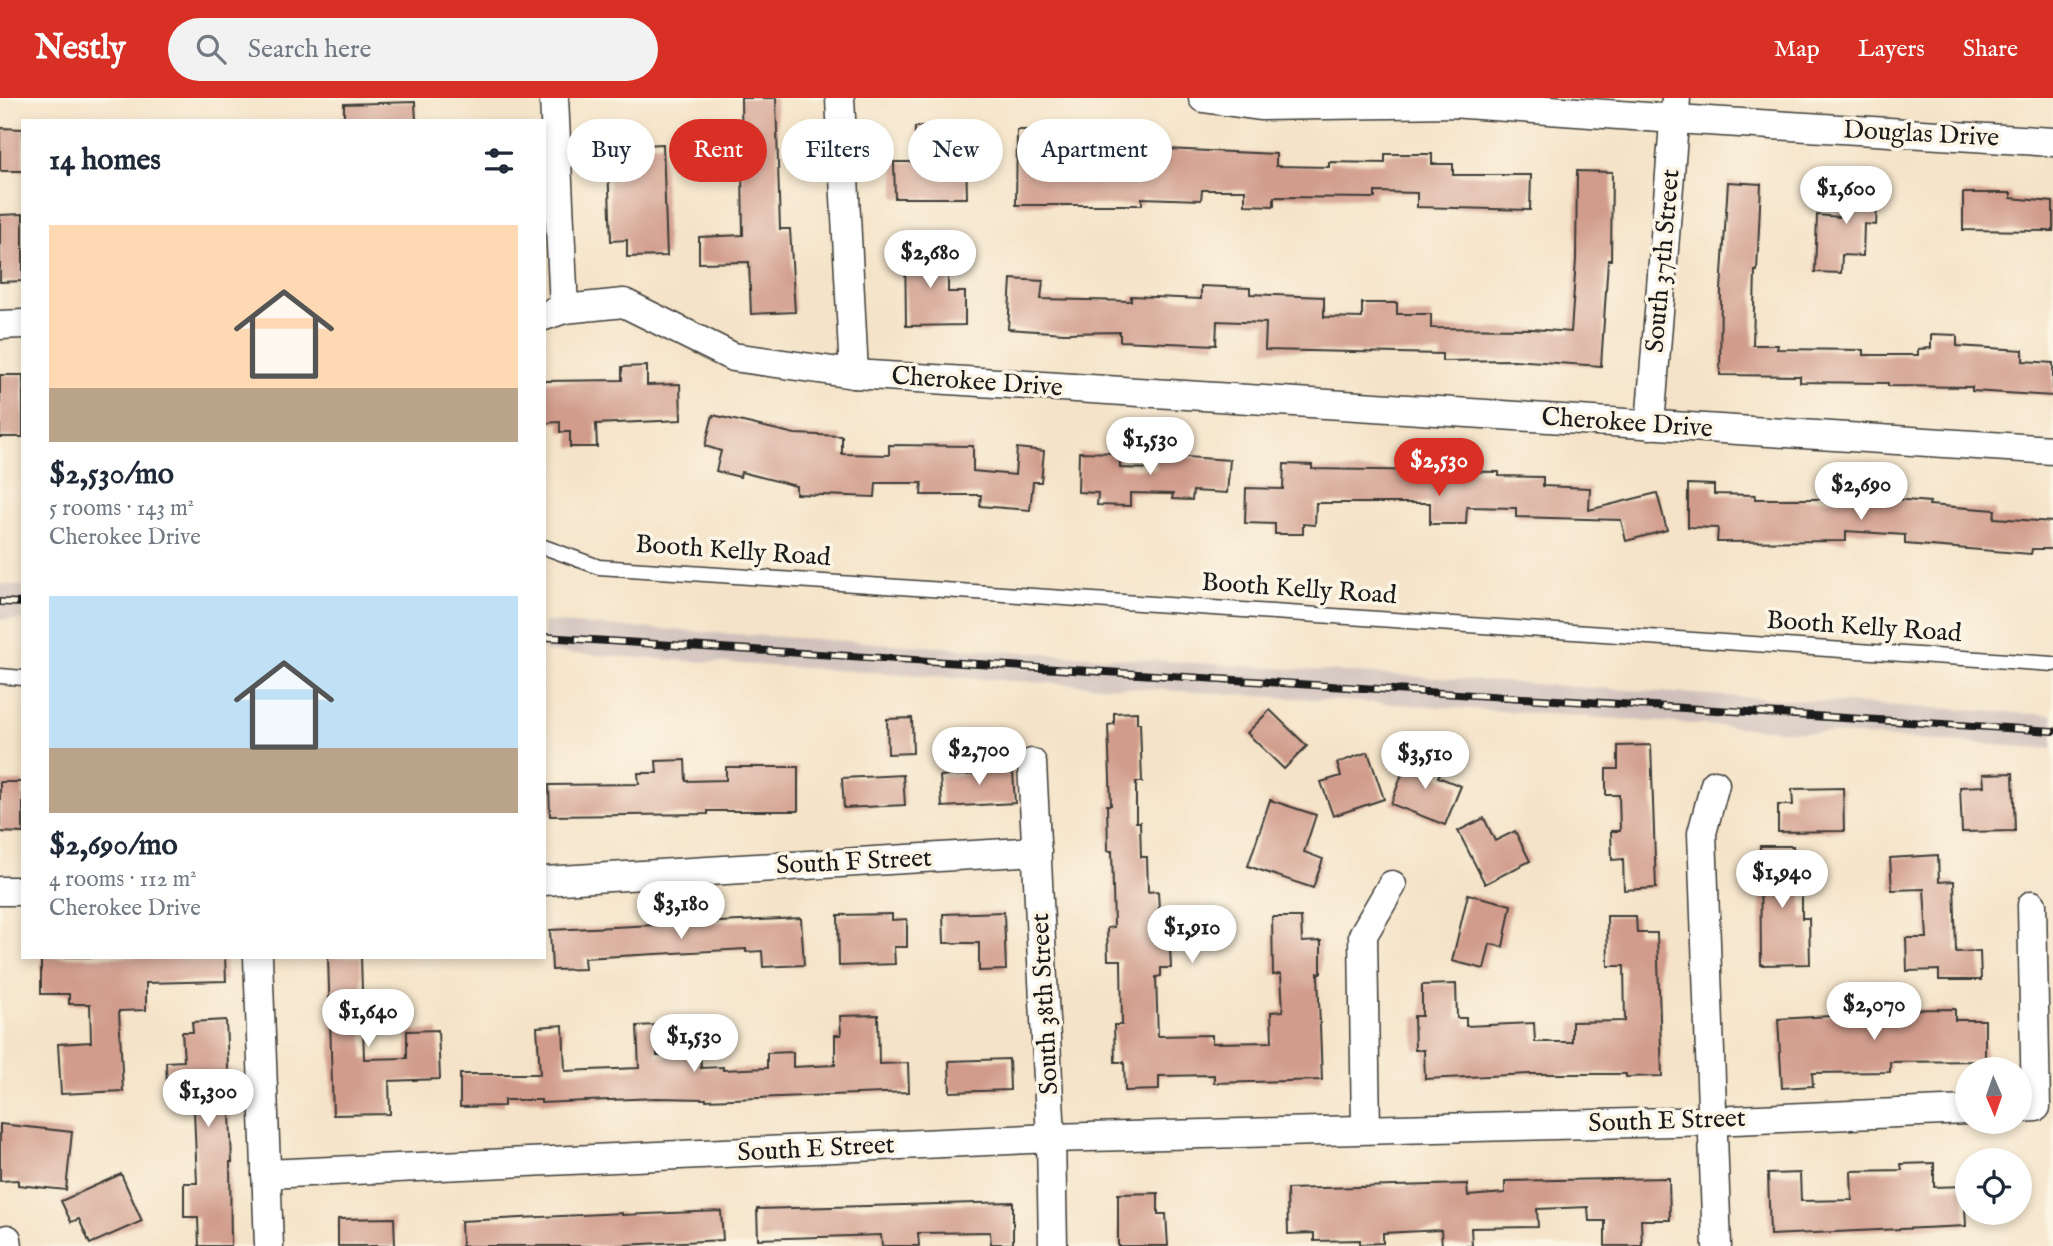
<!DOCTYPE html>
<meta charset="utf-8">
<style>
:root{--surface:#fff;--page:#f2f2f3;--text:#1f2937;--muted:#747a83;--accent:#d93025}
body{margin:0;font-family:"IM FELL English",serif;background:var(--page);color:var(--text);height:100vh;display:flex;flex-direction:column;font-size:26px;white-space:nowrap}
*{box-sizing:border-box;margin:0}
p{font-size:23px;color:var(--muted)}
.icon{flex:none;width:38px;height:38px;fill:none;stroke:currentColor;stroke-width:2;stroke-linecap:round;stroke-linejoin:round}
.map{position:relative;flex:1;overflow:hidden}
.sheet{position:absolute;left:21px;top:21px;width:525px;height:840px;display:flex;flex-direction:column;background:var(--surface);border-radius:0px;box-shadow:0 4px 10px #0003}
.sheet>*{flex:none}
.banner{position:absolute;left:567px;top:21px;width:665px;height:63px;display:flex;gap:14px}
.needle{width:46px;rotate:178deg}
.buttons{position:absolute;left:1955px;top:959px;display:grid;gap:14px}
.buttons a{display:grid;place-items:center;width:77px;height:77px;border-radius:50%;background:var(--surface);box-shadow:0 4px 10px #0003;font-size:35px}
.price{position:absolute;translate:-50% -60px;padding:0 16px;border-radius:24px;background:#fff;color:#222;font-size:23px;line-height:46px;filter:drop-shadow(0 2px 4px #0008)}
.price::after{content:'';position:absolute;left:50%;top:42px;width:21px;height:16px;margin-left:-10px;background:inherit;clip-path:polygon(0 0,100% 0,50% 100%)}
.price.active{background:var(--accent);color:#fff}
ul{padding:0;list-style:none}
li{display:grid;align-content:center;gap:14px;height:371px;padding:0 28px}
li span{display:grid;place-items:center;height:217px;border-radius:0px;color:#555}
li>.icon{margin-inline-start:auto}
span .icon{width:126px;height:126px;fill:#fffc;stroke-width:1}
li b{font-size:30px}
h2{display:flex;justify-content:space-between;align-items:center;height:84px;padding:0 28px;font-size:30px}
.tag{padding:0 24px;border-radius:32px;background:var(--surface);box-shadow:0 4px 10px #0003;font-size:24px;line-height:63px}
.tag.active{background:var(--accent);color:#fff}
header{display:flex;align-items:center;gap:42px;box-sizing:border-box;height:98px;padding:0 35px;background:var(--accent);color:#fff}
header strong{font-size:33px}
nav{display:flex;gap:38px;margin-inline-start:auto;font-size:24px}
.search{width:490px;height:63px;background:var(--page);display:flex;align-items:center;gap:18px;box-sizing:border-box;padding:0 24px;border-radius:38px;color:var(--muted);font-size:26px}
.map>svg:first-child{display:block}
.industrial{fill:#cfc0bb}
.building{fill:#d19c8c}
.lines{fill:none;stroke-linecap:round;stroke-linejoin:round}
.service-casing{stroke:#3c3a36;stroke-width:17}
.minor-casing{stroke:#3c3a36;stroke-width:31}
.service{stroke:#fff;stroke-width:14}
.minor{stroke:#fff;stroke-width:28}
.rail-casing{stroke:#1c1c1c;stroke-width:8}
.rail{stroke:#fcf5e5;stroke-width:5;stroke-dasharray:16;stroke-linecap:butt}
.labels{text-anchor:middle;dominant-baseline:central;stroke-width:7;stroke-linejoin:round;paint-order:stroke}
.street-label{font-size:26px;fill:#1c1c1c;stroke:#fcf5e5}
</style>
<header>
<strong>Nestly</strong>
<div class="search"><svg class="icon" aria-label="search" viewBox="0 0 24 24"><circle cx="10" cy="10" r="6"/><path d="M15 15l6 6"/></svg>Search here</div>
<nav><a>Map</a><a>Layers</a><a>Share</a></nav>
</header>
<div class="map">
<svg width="2053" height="1148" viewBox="0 0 2053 1148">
<rect width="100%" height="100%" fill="#fcf5e5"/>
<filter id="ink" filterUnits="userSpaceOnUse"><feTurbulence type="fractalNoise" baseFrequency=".0143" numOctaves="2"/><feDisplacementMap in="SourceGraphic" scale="14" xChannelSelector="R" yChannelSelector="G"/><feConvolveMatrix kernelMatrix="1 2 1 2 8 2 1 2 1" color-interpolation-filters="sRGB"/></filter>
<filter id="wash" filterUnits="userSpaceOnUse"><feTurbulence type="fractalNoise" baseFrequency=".00686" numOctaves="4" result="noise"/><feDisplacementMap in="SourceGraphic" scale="28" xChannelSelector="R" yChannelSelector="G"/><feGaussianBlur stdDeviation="1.57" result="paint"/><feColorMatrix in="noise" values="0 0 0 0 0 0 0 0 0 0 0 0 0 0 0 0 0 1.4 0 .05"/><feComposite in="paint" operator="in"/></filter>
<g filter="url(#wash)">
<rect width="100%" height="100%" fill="#f4e3c8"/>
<!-- industrial -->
<g class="industrial">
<polygon points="0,486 23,488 23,522 0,521"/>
<polygon points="544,524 1708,597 2053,617 2053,651 1444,609 544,554"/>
</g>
<g id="blocks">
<!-- building -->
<g class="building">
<polygon points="741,0 776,0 780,131 790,131 795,214 751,216 749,164 699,165 699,139 743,137"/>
<polygon points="415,4 416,23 344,23 344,6"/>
<polygon points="942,28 942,52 966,52 967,100 895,100 894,64 915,64 915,29"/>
<polygon points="0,30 23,31 23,73 0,73"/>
<polygon points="1017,32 1044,32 1044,70 1095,72 1095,67 1118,68 1118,40 1143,40 1143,50 1276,56 1276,68 1329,69 1329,64 1385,65 1385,56 1432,56 1432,66 1453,66 1453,77 1531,77 1530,112 1417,109 1417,95 1375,94 1375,100 1274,99 1274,108 1245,107 1245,92 1202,92 1201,102 1142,100 1142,107 1016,107"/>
<polygon points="663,46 667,158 627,159 627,142 611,143 608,66 626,65 625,48"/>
<polygon points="1577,73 1612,74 1611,162 1608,162 1601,268 1514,262 1442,263 1442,256 1265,252 1266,225 1217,223 1216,247 1120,243 1120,234 1064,235 1008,231 1011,181 1043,183 1041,201 1131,203 1131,198 1201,201 1201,188 1250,190 1250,196 1324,199 1324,219 1362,220 1362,205 1397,205 1397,216 1431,216 1431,230 1532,231 1571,234 1576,162"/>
<polygon points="1840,83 1878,85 1876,127 1864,126 1863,158 1842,157 1841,175 1815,174 1817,117 1839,119"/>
<polygon points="1728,84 1761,86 1757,173 1755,173 1753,247 1778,247 1777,251 1864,252 1864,257 1918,257 1918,251 1931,250 1931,236 1957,237 1957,248 2023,252 2023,263 2053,265 2053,298 1972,293 1972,289 1888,288 1888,285 1800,284 1800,278 1720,277 1721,192"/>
<polygon points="1963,95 2011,95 2011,100 2053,104 2053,133 1963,132"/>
<polygon points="23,116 23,183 0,184 0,117"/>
<polygon points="905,144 936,144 936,171 948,171 948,194 965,194 965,227 906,228"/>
<polygon points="647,268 647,287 680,286 681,322 596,326 597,349 570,349 570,334 560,334 560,324 544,325 544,283 622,282 622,269"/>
<rect x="0" y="277" width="23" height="62"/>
<polygon points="713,317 795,336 842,338 842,356 889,357 889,347 973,348 973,373 1015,377 1017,350 1044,353 1041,384 1033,384 1030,412 980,408 981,397 921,397 922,385 876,385 875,399 796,396 796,388 741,374 740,379 716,373 721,353 705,348"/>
<polygon points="1079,354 1120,355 1120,370 1156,371 1157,357 1230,362 1227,395 1193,393 1192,402 1172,401 1173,396 1130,395 1130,408 1097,407 1098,395 1078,394"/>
<polygon points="1284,366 1312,367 1312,371 1499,374 1499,378 1543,379 1543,388 1590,390 1589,412 1657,395 1667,432 1626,443 1621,422 1516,419 1516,410 1467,409 1466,426 1430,426 1430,405 1316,405 1315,427 1303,426 1303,436 1275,436 1275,426 1245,425 1246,390 1283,391"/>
<polygon points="1688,386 1714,387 1714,396 1755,397 1755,401 1868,401 1868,399 1930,404 1929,407 1995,412 1994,420 2053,424 2053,451 2032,451 2031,456 1905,446 1905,437 1846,433 1846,443 1717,444 1718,430 1688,429"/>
<polygon points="1270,612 1307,648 1284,671 1247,635"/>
<polygon points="1137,614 1137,625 1140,625 1142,684 1136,684 1136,724 1140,724 1141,759 1147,759 1148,794 1158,793 1161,849 1170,849 1171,870 1161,870 1161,878 1156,879 1158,938 1212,937 1212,945 1272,944 1271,914 1283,913 1281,876 1273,877 1272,819 1301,819 1302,844 1321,843 1321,875 1318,875 1322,982 1214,985 1214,977 1159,978 1159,992 1125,993 1124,964 1115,964 1114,927 1122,927 1121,862 1108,862 1107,830 1114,829 1112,753 1108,753 1107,707 1111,707 1108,627 1114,626 1114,615"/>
<polygon points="912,620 913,655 888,656 887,621"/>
<polygon points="1651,647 1656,790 1624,792 1623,761 1612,762 1611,733 1620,733 1619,697 1606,697 1606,671 1618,671 1618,648"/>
<polygon points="1368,654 1384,701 1333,718 1321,684 1341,678 1337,665"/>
<polygon points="1409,657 1442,670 1438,679 1461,688 1445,727 1391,706"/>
<polygon points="685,662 686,683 726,682 726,669 798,669 798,713 708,713 708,716 550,718 549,687 639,686 638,675 657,675 656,663"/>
<polygon points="1002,663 1003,675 1013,674 1015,705 942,709 940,678 980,676 979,664"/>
<polygon points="2013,675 2015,733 1962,734 1960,689 1984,688 1983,676"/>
<polygon points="903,677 905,707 844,710 842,680"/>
<polygon points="0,684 23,684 23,735 0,734"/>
<polygon points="1843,690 1844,733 1778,734 1778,707 1793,707 1792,691"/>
<polygon points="1270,702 1316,717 1304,754 1323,761 1313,790 1248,768"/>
<polygon points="1484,720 1495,743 1515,733 1530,763 1485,786 1458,733"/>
<polygon points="1760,748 1793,748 1793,780 1802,780 1802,820 1809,820 1810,866 1761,867"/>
<polygon points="1938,757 1939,784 1954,783 1956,854 1980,853 1981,882 1939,882 1939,872 1907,873 1906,840 1927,840 1924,791 1892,792 1890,760"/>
<polygon points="1468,796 1511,807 1503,849 1490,846 1484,871 1452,863"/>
<polygon points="1004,814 1006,872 979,873 979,845 944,845 943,816"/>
<polygon points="892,816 892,822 907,821 907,849 894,849 895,866 839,868 838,817"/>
<polygon points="1607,818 1636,818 1637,835 1657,835 1662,978 1626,979 1626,976 1530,976 1425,981 1424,952 1415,952 1414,918 1422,918 1422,887 1456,886 1457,920 1466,920 1466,928 1534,925 1535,944 1572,944 1572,924 1625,923 1624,868 1608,868"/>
<polygon points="801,820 804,867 763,869 762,853 746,854 746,851 584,860 585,871 552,872 550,832"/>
<polygon points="41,859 225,859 226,883 146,885 146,912 119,913 123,993 61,996 58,946 91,944 90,906 69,906 69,896 41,896"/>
<polygon points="328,859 361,859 364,961 407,960 407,933 438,932 440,981 389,983 390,1016 333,1017"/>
<polygon points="1859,910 1859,912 1955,911 1955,922 1985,922 1985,963 1890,964 1890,974 1812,975 1813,988 1782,990 1778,921 1831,918 1831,911"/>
<polygon points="878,917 879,966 908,965 909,994 706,1002 706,1001 656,1000 541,1005 541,1002 504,1002 504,1008 460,1009 460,976 540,976 537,929 563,927 565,973 639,970 637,928 656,927 657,958 700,958 701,970 723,969 723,972 767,970 767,955 793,954 793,969 835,967 835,937 841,937 840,918"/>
<polygon points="226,922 232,1064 230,1064 231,1148 199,1148 198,1119 184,1119 184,1085 197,1085 193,988 167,989 166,964 184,963 182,934 193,934 192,924"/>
<polygon points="1009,961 1010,992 950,994 949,963"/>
<polygon points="0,1026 72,1034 66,1092 18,1087 18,1082 0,1083"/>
<polygon points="1934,1065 1934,1089 1964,1088 1966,1128 1770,1137 1768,1076 1800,1075 1801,1103 1852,1102 1851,1073 1902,1072 1901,1066"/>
<polygon points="121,1076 142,1123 90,1146 79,1121 71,1124 61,1103"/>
<polygon points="1669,1080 1670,1122 1641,1122 1642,1148 1605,1148 1605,1123 1589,1123 1588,1109 1537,1111 1538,1129 1471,1130 1472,1148 1442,1148 1441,1132 1383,1135 1383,1145 1360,1146 1360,1142 1314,1143 1314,1135 1288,1136 1287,1091 1467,1086 1468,1098 1505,1095 1505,1083"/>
<polygon points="1158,1095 1158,1116 1166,1116 1168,1148 1118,1148 1118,1096"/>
<polygon points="1013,1104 1013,1146 991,1146 990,1134 918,1135 919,1148 882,1148 881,1137 758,1141 757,1111"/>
<polygon points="721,1113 723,1142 602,1148 462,1148 461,1123 622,1115 622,1117"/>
<polygon points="394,1120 395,1148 338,1148 338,1121"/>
</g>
</g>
</g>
<g filter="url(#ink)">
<use href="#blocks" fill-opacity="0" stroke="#3c3a36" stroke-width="2"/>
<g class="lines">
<defs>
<g id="service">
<polyline points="544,449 599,469 2053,566"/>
<polyline points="0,578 23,580"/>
</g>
<g id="minor">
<polyline points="554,0 564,211"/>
<polyline points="840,0 854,276"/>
<polyline points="1203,0 1260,8 1451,5 1675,21 2053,44"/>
<polyline points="544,218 564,211 624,205 733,259 854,276 2053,352"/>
<polyline points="0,227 23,226"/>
<polyline points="1650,327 1676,0"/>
<polyline points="1032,665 1051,1040 1053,1148"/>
<polyline points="1715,686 1702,735 1717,1148"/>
<polyline points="544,783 1037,753"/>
<polyline points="0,793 23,793"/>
<polyline points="258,859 269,1148"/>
<polyline points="2020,1010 2036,1009 2032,807"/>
<polyline points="1366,1031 1363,837 1392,787"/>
<polyline points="266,1076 1051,1040 1711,1023 1967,1012"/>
<polyline points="7,1141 8,1148"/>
</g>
</defs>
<!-- service casing -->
<use href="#service" class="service-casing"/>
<!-- minor casing -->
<use href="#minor" class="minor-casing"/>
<!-- service -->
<use href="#service" class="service"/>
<!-- minor -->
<use href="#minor" class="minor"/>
<defs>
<g id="rail">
<polyline points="0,504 23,505"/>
<polyline points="544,539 2053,633"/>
</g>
</defs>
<!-- rail casing -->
<use href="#rail" class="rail-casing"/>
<!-- rail -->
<use href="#rail" class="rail"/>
</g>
</g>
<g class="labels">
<!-- street labels -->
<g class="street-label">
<text transform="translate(1921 36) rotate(3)">Douglas Drive</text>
<text transform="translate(1663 163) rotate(-85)">South 37th Street</text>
<text transform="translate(977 284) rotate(4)">Cherokee Drive</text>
<text transform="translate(1627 325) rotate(4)">Cherokee Drive</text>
<text transform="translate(733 453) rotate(4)">Booth Kelly Road</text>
<text transform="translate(1299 491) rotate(4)">Booth Kelly Road</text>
<text transform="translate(1864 529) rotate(4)">Booth Kelly Road</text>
<text transform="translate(854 764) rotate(-3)">South F Street</text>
<text transform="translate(1045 906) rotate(-93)">South 38th Street</text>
<text transform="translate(1667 1023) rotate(-2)">South E Street</text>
<text transform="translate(816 1051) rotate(-3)">South E Street</text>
</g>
</g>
</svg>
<div class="buttons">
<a><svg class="needle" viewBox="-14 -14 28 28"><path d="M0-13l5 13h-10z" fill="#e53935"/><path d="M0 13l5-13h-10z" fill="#747a83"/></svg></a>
<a><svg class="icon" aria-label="locate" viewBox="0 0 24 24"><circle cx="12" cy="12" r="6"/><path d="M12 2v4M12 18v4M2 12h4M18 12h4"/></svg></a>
</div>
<b class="price" style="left:1846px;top:128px">$1,600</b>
<b class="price" style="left:930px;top:192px">$2,680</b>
<b class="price" style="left:1150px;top:379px">$1,530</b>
<b class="price active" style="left:1439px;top:400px">$2,530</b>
<b class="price" style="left:1861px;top:424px">$2,690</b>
<b class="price" style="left:979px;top:689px">$2,700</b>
<b class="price" style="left:1425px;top:693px">$3,510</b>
<b class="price" style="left:1782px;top:812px">$1,940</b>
<b class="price" style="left:681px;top:843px">$3,180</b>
<b class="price" style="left:1192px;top:867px">$1,910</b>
<b class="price" style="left:1874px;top:944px">$2,070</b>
<b class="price" style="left:368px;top:951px">$1,640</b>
<b class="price" style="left:694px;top:976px">$1,530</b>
<b class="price" style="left:208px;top:1031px">$1,300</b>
<div class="banner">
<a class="tag">Buy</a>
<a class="tag active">Rent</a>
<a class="tag">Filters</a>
<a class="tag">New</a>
<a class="tag">Apartment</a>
</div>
<section class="sheet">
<h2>14 homes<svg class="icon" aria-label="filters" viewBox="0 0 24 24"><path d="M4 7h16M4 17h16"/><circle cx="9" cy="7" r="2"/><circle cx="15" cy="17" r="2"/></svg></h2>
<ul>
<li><span style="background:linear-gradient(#ffd9b3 75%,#b9a48a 0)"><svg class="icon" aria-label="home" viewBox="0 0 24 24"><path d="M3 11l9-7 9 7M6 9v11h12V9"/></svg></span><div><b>$2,530/mo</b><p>5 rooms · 143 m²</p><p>Cherokee Drive</p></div></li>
<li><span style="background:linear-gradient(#bfe0f5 70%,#b9a48a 0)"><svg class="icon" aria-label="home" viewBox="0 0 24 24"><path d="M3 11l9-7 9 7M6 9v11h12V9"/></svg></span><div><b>$2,690/mo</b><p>4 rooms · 112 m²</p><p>Cherokee Drive</p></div></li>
</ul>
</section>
</div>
